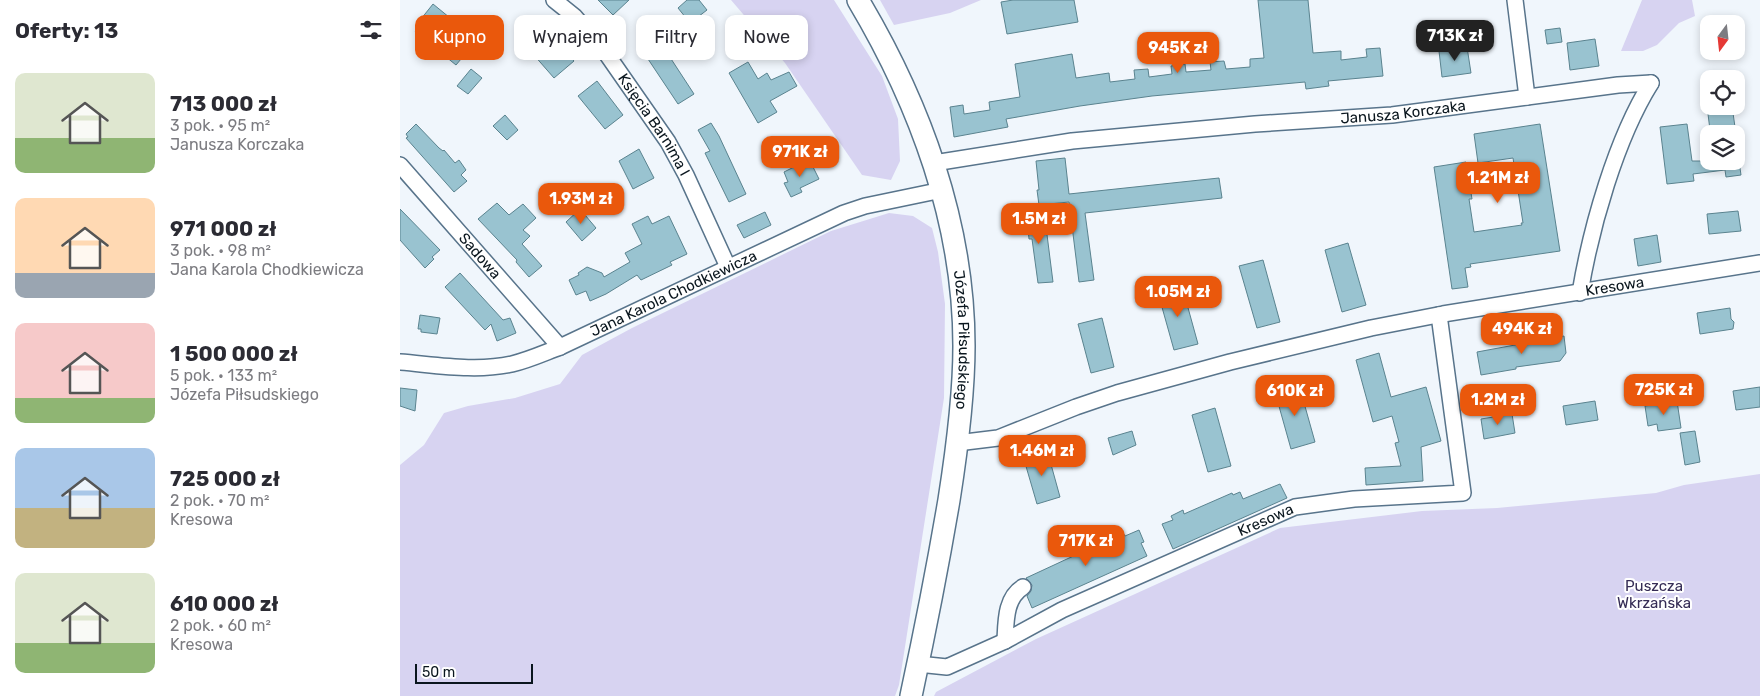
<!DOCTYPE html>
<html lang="pl">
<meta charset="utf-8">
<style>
:root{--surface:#fff;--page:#f2f2f3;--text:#2b2b33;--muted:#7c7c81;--accent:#ea580c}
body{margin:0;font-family:Rubik,sans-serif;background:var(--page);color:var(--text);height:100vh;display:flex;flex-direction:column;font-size:19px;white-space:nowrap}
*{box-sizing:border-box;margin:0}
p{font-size:16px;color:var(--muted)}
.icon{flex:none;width:28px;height:28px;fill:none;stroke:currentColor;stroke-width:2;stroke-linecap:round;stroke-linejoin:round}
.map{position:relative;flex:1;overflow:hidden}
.details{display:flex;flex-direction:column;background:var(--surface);width:400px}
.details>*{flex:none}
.hud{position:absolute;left:15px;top:15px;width:475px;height:45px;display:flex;gap:10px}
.needle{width:32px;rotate:195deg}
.fabs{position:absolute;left:1300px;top:15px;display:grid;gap:10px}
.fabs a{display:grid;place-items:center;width:45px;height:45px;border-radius:10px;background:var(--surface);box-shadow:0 2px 8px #0003;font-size:25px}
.scale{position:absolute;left:15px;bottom:12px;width:118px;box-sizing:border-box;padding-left:5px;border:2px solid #0a161e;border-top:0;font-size:14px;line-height:18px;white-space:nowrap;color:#0a161e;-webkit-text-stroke:4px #fff;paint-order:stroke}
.price{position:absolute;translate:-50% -42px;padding:0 11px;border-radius:10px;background:var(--accent);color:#fff;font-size:16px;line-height:32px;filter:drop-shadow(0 1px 2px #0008)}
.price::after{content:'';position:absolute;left:50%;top:30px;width:15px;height:11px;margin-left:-8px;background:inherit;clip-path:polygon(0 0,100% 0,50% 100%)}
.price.current{background:#222;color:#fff}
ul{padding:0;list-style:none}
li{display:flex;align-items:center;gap:15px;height:125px;padding:0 15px}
li span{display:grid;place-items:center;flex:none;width:140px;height:100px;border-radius:10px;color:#555}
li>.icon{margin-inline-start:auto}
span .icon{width:60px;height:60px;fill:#fffc;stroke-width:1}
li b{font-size:21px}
h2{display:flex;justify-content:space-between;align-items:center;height:60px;padding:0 15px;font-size:21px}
.chip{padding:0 18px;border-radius:10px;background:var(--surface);box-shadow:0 2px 8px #0003;font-size:18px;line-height:45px}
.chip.current{background:var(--accent);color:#fff}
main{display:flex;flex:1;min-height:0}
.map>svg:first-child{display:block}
.green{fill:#d7d3f1}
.building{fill:#99c3d0;stroke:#5a838f}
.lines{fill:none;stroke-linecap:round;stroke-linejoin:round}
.street-casing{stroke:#58748b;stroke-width:18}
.secondary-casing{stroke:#58748b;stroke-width:24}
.street{stroke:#fff;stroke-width:15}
.secondary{stroke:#fff;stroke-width:21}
.labels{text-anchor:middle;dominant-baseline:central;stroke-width:4;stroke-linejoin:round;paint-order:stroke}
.street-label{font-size:15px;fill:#0a161e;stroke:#fff}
.park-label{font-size:15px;fill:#352c55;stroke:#fff}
</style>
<main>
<section class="details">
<h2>Oferty: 13<svg class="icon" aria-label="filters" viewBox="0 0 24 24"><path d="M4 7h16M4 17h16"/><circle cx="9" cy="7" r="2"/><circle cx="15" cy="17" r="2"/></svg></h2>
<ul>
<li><span style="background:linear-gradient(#dfe7d0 65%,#8fb573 0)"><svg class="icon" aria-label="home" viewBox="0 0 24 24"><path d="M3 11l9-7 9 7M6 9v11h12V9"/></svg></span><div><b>713 000 zł</b><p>3 pok. · 95 m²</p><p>Janusza Korczaka</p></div></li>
<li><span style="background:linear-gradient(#ffd9b3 75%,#9aa5b1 0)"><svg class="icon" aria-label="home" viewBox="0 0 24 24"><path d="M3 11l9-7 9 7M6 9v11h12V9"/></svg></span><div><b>971 000 zł</b><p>3 pok. · 98 m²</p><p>Jana Karola Chodkiewicza</p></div></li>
<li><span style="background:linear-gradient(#f6c9c9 75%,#8fb573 0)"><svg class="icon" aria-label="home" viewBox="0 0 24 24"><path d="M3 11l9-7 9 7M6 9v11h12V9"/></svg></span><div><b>1 500 000 zł</b><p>5 pok. · 133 m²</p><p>Józefa Piłsudskiego</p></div></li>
<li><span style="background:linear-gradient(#a9c7e8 60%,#c2b280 0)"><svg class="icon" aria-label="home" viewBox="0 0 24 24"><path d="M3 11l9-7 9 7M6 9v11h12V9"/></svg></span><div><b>725 000 zł</b><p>2 pok. · 70 m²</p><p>Kresowa</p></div></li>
<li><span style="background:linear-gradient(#dfe7d0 70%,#8fb573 0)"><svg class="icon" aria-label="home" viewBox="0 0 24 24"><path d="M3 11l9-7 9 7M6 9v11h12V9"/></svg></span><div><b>610 000 zł</b><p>2 pok. · 60 m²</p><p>Kresowa</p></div></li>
</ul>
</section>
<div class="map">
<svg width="1360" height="696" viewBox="0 0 1360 696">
<rect width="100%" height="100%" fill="#f0f6fc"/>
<!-- green -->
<g class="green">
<polygon points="331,0 434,0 482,76 498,119 500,161 491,180 462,175 385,63"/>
<polygon points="480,0 581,0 550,13 494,25"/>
<polygon points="1242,0 1292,0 1295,16 1279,23 1257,45 1243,51 1221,51"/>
<polygon points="489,213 513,216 532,228 538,252 545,304 544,398 499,685 495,696 0,696 0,465 24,445 44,413 68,406 115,398 160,384 182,355 232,328 431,231"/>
<polygon points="1360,474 1360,696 534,696 536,692 636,639 880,528 1022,511 1097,508 1256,493 1284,485"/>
</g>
<!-- building -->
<g class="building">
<polygon points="198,0 229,0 213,15"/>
<polygon points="287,0 299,0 307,10 290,23 278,8"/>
<polygon points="613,0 674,0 678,22 607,34 601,2"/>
<polygon points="858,0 908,0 913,53 941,51 941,60 967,57 966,49 980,48 983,76 928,81 929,86 906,89 905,82 752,96 680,106 606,119 608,127 554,137 550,107 563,105 564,114 590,110 589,102 620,97 615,64 672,54 676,78 709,73 710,82 735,79 734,70 748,69 749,77 772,74 771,66 785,64 786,72 811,70 810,62 824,61 826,69 850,67 850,59 864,58"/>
<polygon points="33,4 77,40 56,65 40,52 37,55 24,44 26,41 15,32 20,26 17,24"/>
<polygon points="256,26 265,39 260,42 294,94 278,104 248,59 251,57 238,39"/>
<polygon points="1160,28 1162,42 1147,44 1145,30"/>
<polygon points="145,29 174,61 154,78 126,46"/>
<polygon points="1195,39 1199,66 1170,70 1167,43"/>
<polygon points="1067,47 1071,73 1042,77 1039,51"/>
<polygon points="348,62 358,79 367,73 371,80 389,72 397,86 370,101 377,112 358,123 329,73"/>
<polygon points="71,69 82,78 68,94 57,86"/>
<polygon points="197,81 223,115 205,129 178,96"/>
<polygon points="1307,106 1332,106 1336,134 1320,134 1320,129 1310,130"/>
<polygon points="105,115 118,130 107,140 93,126"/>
<polygon points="311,123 319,136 346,194 329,202 305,153 310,151 298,130"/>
<polygon points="16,124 39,148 43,151 44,150 55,163 59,160 66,170 61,175 67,181 54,192 6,138 8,137 6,134"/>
<polygon points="1140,124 1160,251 1070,264 1071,267 1065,268 1068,287 1052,289 1034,167 1066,162 1072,199 1069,199 1074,232 1122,225 1121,223 1123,223 1113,158 1078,163 1074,134"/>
<polygon points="1287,124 1292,161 1339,161 1341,175 1326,177 1325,170 1293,174 1294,181 1267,184 1260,127"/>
<polygon points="239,149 254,178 233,189 219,161"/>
<polygon points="665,158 669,194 819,178 822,198 685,213 694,280 679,282 669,202 639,205 637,190 639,190 636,161"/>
<polygon points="411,163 419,179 400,188 402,192 391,197 384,183 388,182 384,172 400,164 402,167"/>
<polygon points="97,203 109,215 123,204 136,218 123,230 130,236 122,244 142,266 129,277 116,262 117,260 78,219"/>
<polygon points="0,209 40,250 32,257 34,259 25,268 0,240"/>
<polygon points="180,209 196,228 182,241 166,222"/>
<polygon points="644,211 653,282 638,283 632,239 629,239 628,228 624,229 622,214"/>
<polygon points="1338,211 1341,231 1309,234 1307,214"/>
<polygon points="365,212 371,225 344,238 337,225"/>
<polygon points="248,216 252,224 269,216 287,254 270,262 272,265 241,280 237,275 206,294 190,301 186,291 176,295 169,280 179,275 178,273 187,267 202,273 204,277 230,262 225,253 242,244 232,224"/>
<polygon points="1257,235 1261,262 1238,266 1234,239"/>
<polygon points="948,243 966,305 942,312 925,250"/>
<polygon points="863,260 880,322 857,328 839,266"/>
<polygon points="60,273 103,320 110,318 116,333 97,341 91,324 85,330 45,287"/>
<polygon points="782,286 798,344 774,350 758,293"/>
<polygon points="1330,308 1331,319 1334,322 1333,329 1300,334 1297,313"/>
<polygon points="20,315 40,318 37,334 21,332 21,329 18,329"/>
<polygon points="702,318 714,367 691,373 678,324"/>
<polygon points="1164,336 1166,353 1160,361 1116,367 1116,369 1081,375 1077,352"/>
<polygon points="979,353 991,397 1026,387 1041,441 1021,447 1023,481 966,485 965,468 1001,466 995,443 999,442 992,416 973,422 956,360"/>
<polygon points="899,385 915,442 891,449 875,392"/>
<polygon points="1360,387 1360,407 1336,410 1333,391"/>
<polygon points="0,388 17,390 15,411 0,406"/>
<polygon points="1195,401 1198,420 1166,425 1163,406"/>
<polygon points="1277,401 1281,428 1258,431 1257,424 1248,426 1245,406"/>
<polygon points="815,408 831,466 808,472 792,415"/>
<polygon points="1112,414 1115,433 1084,439 1081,419"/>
<polygon points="732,431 736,445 713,455 708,438"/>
<polygon points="1295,431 1300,462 1285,465 1280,433"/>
<polygon points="647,450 660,497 637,504 623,456"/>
<polygon points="880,484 887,498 773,549 762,524 773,520 771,516 783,510 784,514 832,493 833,495 840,492 843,499"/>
<polygon points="739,530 744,542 741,543 747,556 632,608 627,596 631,591 632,585 626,578 723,533 725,536"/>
</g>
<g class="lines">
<defs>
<g id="street">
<path id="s1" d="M154 0 174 16 206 53 268 142 286 175 328 267"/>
<polyline points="1115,0 1127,97"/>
<path id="s2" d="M534 163 672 141 855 124 992 115 1218 85 1251 83"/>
<path id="s3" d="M0 165 160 347"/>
<path d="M1180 293C1191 227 1216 139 1251 83"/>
<path id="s4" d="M0 362C37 365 76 372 112 364 129 360 144 353 160 347L444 213 465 206 542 190"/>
<path id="s5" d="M557 443 598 438 676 407 717 393 830 362 971 328 1043 314 1360 263"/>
<path d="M605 641C606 622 605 598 623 587"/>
<path id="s6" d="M518 664 547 667 605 641 662 610 895 507 954 499 1063 493 1039 315"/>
</g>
<g id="secondary">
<path id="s7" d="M458 0C520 104 564 223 564 346 564 397 557 449 549 500 538 565 525 631 511 696"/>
</g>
</defs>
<!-- street casing -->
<use href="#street" class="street-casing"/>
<!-- secondary casing -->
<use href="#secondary" class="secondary-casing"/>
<!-- street -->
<use href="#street" class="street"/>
<!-- secondary -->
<use href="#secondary" class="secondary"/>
</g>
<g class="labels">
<!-- street labels -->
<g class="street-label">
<text stroke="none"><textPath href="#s2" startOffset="472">Janusza Korczaka</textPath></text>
<text stroke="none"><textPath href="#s1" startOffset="161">Księcia Barnima I</textPath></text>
<text stroke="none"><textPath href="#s3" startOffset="121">Sadowa</textPath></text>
<text stroke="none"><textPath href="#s5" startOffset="678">Kresowa</textPath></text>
<text stroke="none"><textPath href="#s4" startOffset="289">Jana Karola Chodkiewicza</textPath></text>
<text stroke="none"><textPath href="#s7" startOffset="360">Józefa Piłsudskiego</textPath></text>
<text stroke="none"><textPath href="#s6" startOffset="380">Kresowa</textPath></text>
</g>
<!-- park labels -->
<g class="park-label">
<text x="1254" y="586">Puszcza<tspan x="1254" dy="17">Wkrzańska</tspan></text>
</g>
</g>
</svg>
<div class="fabs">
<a><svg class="needle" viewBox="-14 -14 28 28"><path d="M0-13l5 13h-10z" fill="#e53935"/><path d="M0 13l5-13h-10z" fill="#7c7c81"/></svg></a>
<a><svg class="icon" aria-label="locate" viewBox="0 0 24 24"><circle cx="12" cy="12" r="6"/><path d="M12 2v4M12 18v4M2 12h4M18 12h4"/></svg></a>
<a><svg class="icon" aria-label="layers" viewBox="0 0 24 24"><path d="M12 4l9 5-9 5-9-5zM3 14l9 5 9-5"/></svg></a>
</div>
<div class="scale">50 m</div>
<b class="price current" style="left:1055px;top:62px">713K zł</b>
<b class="price" style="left:778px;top:74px">945K zł</b>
<b class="price" style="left:400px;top:178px">971K zł</b>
<b class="price" style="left:1098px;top:204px">1.21M zł</b>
<b class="price" style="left:181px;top:225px">1.93M zł</b>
<b class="price" style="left:639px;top:245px">1.5M zł</b>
<b class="price" style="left:778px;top:318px">1.05M zł</b>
<b class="price" style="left:1122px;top:355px">494K zł</b>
<b class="price" style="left:1264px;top:416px">725K zł</b>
<b class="price" style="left:895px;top:417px">610K zł</b>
<b class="price" style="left:1098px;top:426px">1.2M zł</b>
<b class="price" style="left:642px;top:477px">1.46M zł</b>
<b class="price" style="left:686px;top:567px">717K zł</b>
<div class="hud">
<a class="chip current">Kupno</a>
<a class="chip">Wynajem</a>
<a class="chip">Filtry</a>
<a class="chip">Nowe</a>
</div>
</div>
</main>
